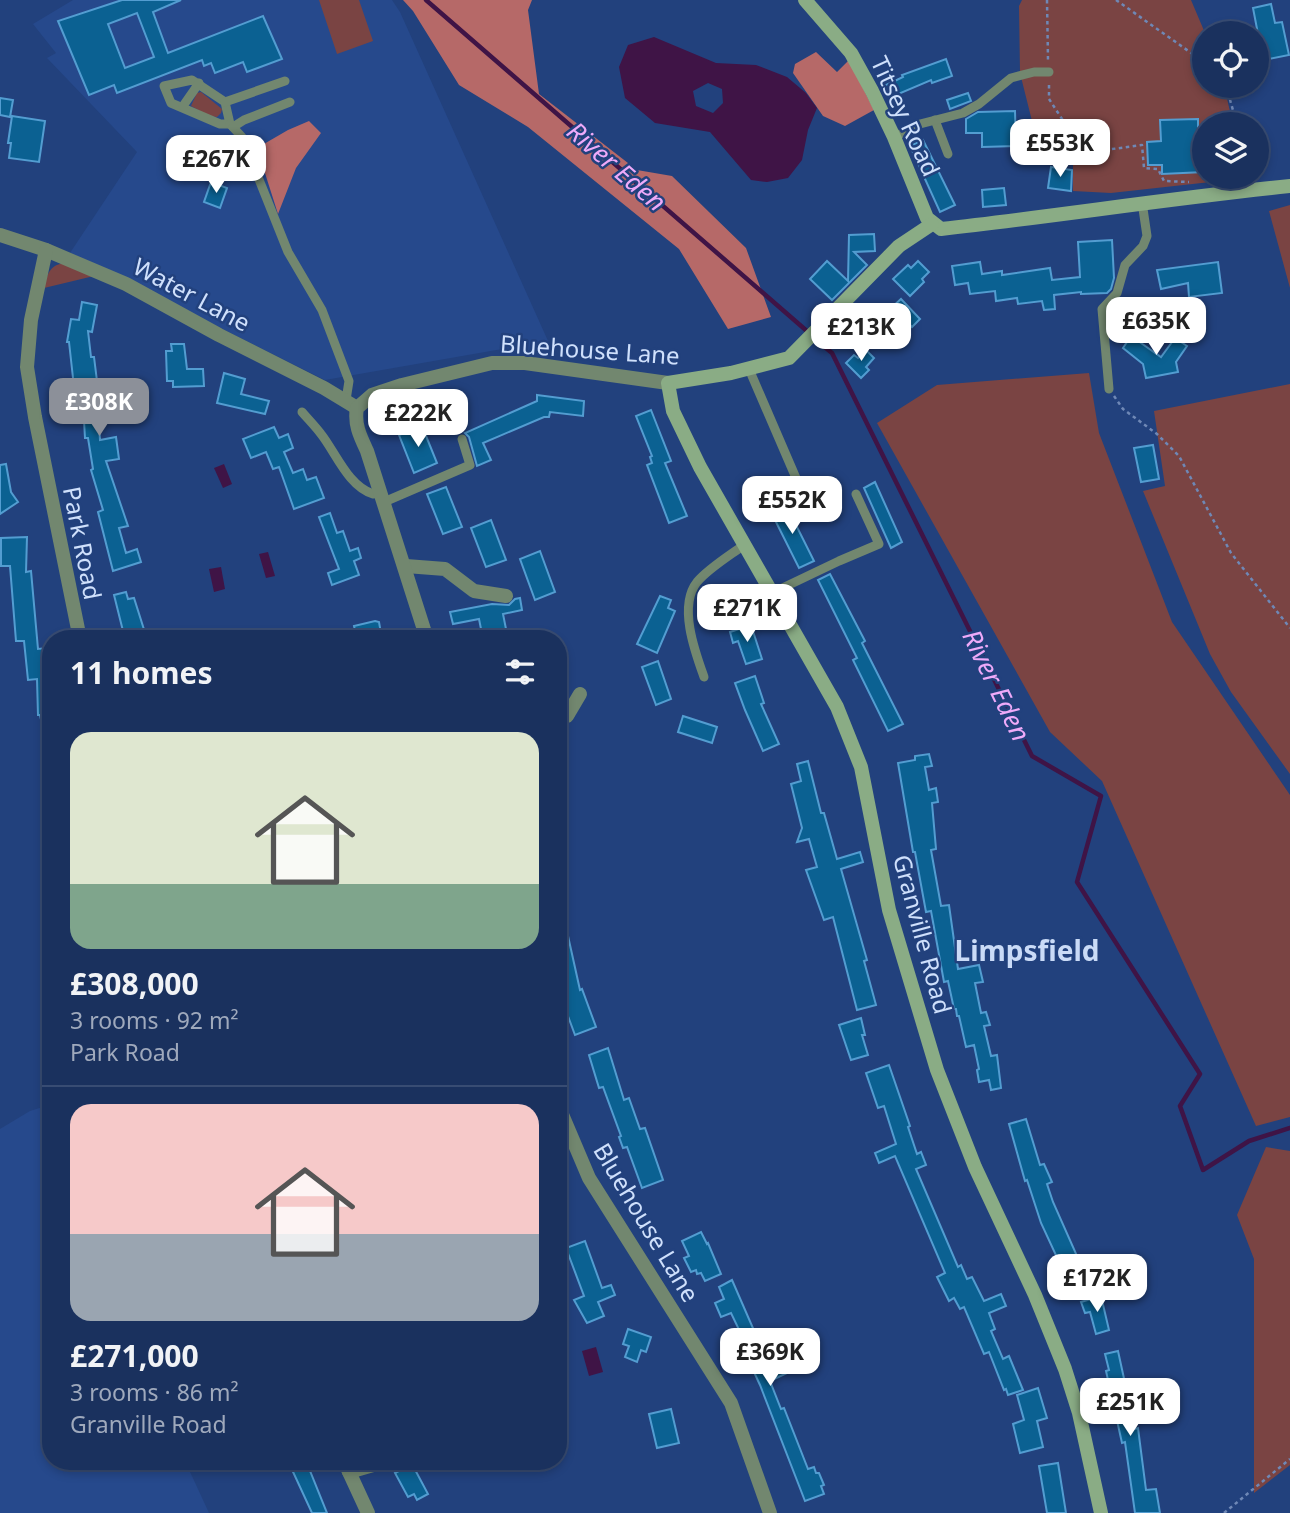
<!DOCTYPE html>
<meta charset="utf-8">
<style>
:root{--surface:#1a315e;--page:#233964;--text:#f1f3f6;--muted:#9fa9bc;--line:#384c73;--accent:#8c9099}
body{margin:0;font-family:"Noto Sans",sans-serif;background:var(--page);color:var(--text);height:100vh;display:flex;flex-direction:column;font-size:26px;white-space:nowrap}
*{box-sizing:border-box;margin:0}
p{font-size:23px;color:var(--muted)}
.icon{flex:none;width:38px;height:38px;fill:none;stroke:currentColor;stroke-width:2;stroke-linecap:round;stroke-linejoin:round}
.map{position:relative;flex:1;overflow:hidden}
.sheet{position:absolute;left:42px;top:630px;width:525px;height:840px;display:flex;flex-direction:column;background:var(--surface);border-radius:28px;box-shadow:0 4px 10px #0003,0 0 0 2px var(--line)}
.sheet>*{flex:none}
.buttons{position:absolute;left:1192px;top:21px;display:grid;gap:14px}
.buttons a{display:grid;place-items:center;width:77px;height:77px;border-radius:50%;background:var(--surface);box-shadow:0 4px 10px #0003,0 0 0 2px var(--line);font-size:35px}
.price{position:absolute;translate:-50% -60px;padding:0 16px;border-radius:14px;background:#fff;color:#222;font-size:23px;line-height:46px;filter:drop-shadow(0 2px 4px #0008)}
.price::after{content:'';position:absolute;left:50%;top:42px;width:21px;height:16px;margin-left:-10px;background:inherit;clip-path:polygon(0 0,100% 0,50% 100%)}
.price.active{background:var(--accent);color:#fff}
ul{padding:0;list-style:none}
li{display:grid;align-content:center;gap:14px;height:371px;padding:0 28px}
li+li{border-top:2px solid var(--line)}
li span{display:grid;place-items:center;height:217px;border-radius:21px;color:#555}
li>.icon{margin-inline-start:auto}
span .icon{width:126px;height:126px;fill:#fffc;stroke-width:1}
li b{font-size:30px}
h2{display:flex;justify-content:space-between;align-items:center;height:84px;padding:0 28px;font-size:30px}
.map>svg:first-child{display:block}
.built{fill:#26498c}
.green{fill:#7a4443}
.forest{fill:#b66968}
.water{fill:#3f1446;fill-rule:evenodd}
.lines{fill:none;stroke-linecap:round;stroke-linejoin:round}
.stream{stroke:#3f1446;stroke-width:4.5}
.building{fill:#0b6192;stroke:#539dd1;stroke-width:2;fill-rule:evenodd}
.path{stroke:#6f88b6;stroke-width:2.5;stroke-dasharray:3.5 3.5;stroke-linecap:butt}
.lane{stroke:#72876f;stroke-width:9}
.street{stroke:#72876f;stroke-width:14}
.secondary{stroke:#8aac85;stroke-width:14}
.labels{text-anchor:middle;dominant-baseline:central;stroke-width:5;stroke-linejoin:round;paint-order:stroke}
.street-label{font-size:24px;fill:#cfe0fc;stroke:#22417d}
.water-label{font-size:26px;font-style:italic;fill:#eeaaf9;stroke:#22417d}
.quarter-label{font-size:28px;font-weight:bold;fill:#cadbf7;stroke:#22417d}
</style>
<div class="map">
<svg width="1290" height="1513" viewBox="0 0 1290 1513">
<rect width="100%" height="100%" fill="#22417d"/>
<!-- built -->
<g class="built">
<polygon points="73,0 392,0 400,12 553,352 502,349 325,380 70,253 137,152 47,58 56,53 33,24"/>
<polygon points="49,1105 51,1114 51,1461 185,1461 209,1513 0,1513 0,1129 30,1111"/>
</g>
<!-- green -->
<g class="green">
<polygon points="319,0 359,0 373,41 337,54"/>
<polygon points="1022,0 1191,0 1205,33 1204,86 1224,86 1233,124 1204,124 1204,177 1247,178 1111,193 1073,191 1073,129 1034,129 1020,73 1019,6"/>
<polygon points="201,92 222,109 221,113 217,117 209,116 191,106 197,93"/>
<polygon points="1290,205 1290,288 1269,211"/>
<path d="M63 263 94 276 44 288C47 275 49 266 63 263Z"/>
<polygon points="1089,373 1099,433 1172,622 1290,795 1290,1117 1256,1126 1102,781 1050,732 877,423 937,385"/>
<polygon points="1290,384 1290,774 1231,692 1210,654 1143,491 1165,486 1154,411"/>
<polygon points="1266,1147 1290,1151 1290,1465 1254,1493 1254,1259 1237,1215"/>
</g>
<!-- forest -->
<g class="forest">
<polygon points="403,0 532,0 528,10 539,94 637,170 672,176 746,248 771,317 728,329 679,249 528,127 459,85 413,11"/>
<polygon points="816,52 837,72 849,60 874,110 845,126 823,116 793,73 795,64"/>
<polygon points="309,121 321,133 296,168 278,214 257,148 288,130"/>
</g>
<!-- water -->
<g class="water">
<path d="M654 37 716 63 756 65 787 77 806 93 817 108 808 130 802 160 788 178 767 182 751 180 710 132 655 123 625 98 619 67 628 45ZM708 83 722 89 723 103 713 113 696 106 693 91Z"/>
<polygon points="224,464 232,484 223,488 214,468"/>
<polygon points="268,552 275,576 266,578 259,554"/>
<polygon points="221,567 225,589 214,592 209,569"/>
<polygon points="596,1347 603,1372 589,1376 582,1351"/>
</g>
<g class="lines">
<!-- stream -->
<g class="stream">
<polyline points="426,0 808,332"/>
<polyline points="821,344 832,353 1032,756 1101,796 1077,882 1200,1074 1180,1106 1203,1170 1249,1141 1290,1128"/>
</g>
</g>
<!-- building -->
<g class="building">
<path d="M122 0H181L153 12 168 53 263 16 282 59 247 72 243 62 215 73 211 63 204 66 202 60 117 93 114 85 89 95 58 21ZM137 13 154 57 125 68 108 24Z"/>
<polygon points="1271,4 1275,23 1282,22 1289,55 1263,60 1253,8"/>
<polygon points="946,59 952,76 932,83 931,80 889,98 884,86 903,77 902,75"/>
<polygon points="968,93 971,101 950,109 947,100"/>
<polygon points="0,98 13,100 10,117 0,115"/>
<polygon points="1015,111 1016,146 982,147 982,133 966,133 966,119 978,112"/>
<polygon points="12,116 45,121 39,162 9,158 11,143 8,143"/>
<polygon points="1198,119 1198,130 1204,129 1204,172 1162,174 1162,165 1148,165 1147,142 1161,141 1160,120"/>
<polygon points="923,140 955,205 940,212 910,146"/>
<polygon points="1051,167 1072,170 1071,191 1048,188"/>
<polygon points="211,182 227,188 220,208 204,202"/>
<polygon points="1004,188 1006,205 983,207 982,190"/>
<polygon points="874,234 875,251 854,252 867,265 832,300 810,279 827,261 848,281 849,235"/>
<polygon points="1112,240 1114,278 1111,289 1107,293 1081,294 1081,292 1054,295 1055,309 1044,310 1042,301 1018,304 1017,298 996,301 995,291 970,294 968,283 955,285 952,266 980,262 982,274 1002,271 1002,275 1050,268 1052,280 1080,277 1078,242"/>
<polygon points="918,261 929,272 922,279 924,282 910,296 893,279 908,265 911,268"/>
<polygon points="1218,262 1222,293 1189,297 1188,283 1161,289 1157,270"/>
<polygon points="901,299 920,319 912,327 909,324 901,332 892,324 895,321 890,309"/>
<polygon points="82,302 97,305 92,332 88,331 91,357 94,357 98,389 101,389 102,396 111,395 113,409 98,411 100,440 116,437 119,459 106,461 128,526 119,528 126,553 137,549 141,562 113,571 98,512 103,510 91,470 93,469 88,438 85,438 82,386 74,387 69,342 67,342 71,319 79,320"/>
<polygon points="1131,336 1161,357 1175,338 1187,346 1176,362 1178,372 1146,378 1143,364 1123,348"/>
<polygon points="171,344 184,344 187,369 203,369 204,386 173,387 173,381 167,381 166,351 172,351"/>
<polygon points="866,350 874,358 866,367 869,370 861,378 846,363 854,355 858,358"/>
<polygon points="224,373 245,379 241,394 269,401 265,414 217,403"/>
<polygon points="537,395 584,401 583,416 550,412 549,417 544,417 483,443 491,460 477,466 469,437 465,433 537,401"/>
<polygon points="651,410 671,461 665,463 687,516 669,523 647,465 652,463 650,457 652,456 636,416"/>
<polygon points="422,426 437,463 414,473 399,435"/>
<polygon points="274,427 279,438 288,434 293,448 284,452 293,473 303,469 307,480 316,477 324,498 294,509 279,467 273,469 266,452 251,458 243,439"/>
<polygon points="1153,445 1159,479 1141,482 1134,448"/>
<polygon points="6,464 11,492 18,502 0,514 0,465"/>
<polygon points="875,482 902,542 891,548 864,488"/>
<polygon points="446,487 462,527 443,534 427,494"/>
<polygon points="785,503 814,561 799,568 770,510"/>
<polygon points="330,513 337,533 343,531 350,551 358,548 361,558 354,561 359,575 332,585 328,573 339,569 319,517"/>
<polygon points="491,520 506,560 486,567 471,528"/>
<polygon points="27,537 26,572 31,571 38,649 47,648 51,689 51,743 46,743 40,715 38,715 37,679 28,680 24,641 16,641 10,566 1,566 1,538"/>
<polygon points="540,551 555,592 535,600 520,559"/>
<polygon points="830,574 865,641 862,643 903,724 888,731 853,660 857,658 818,580"/>
<polygon points="722,589 732,613 716,620 706,596"/>
<polygon points="126,592 128,599 134,598 147,639 125,639 114,595"/>
<polygon points="660,596 671,600 668,608 675,611 657,653 637,644"/>
<polygon points="520,598 522,610 503,614 508,639 483,639 479,619 453,624 450,612 492,604 509,605 515,599"/>
<polygon points="375,621 379,622 382,639 357,639 354,626"/>
<polygon points="751,625 762,659 746,664 738,641 733,643 730,632"/>
<polygon points="658,661 671,699 656,705 642,667"/>
<polygon points="755,676 764,703 761,704 779,744 763,751 745,710 735,683"/>
<polygon points="683,716 717,727 712,743 678,732"/>
<polygon points="929,754 932,766 925,767 929,790 936,788 938,802 932,803 936,849 931,850 941,906 949,905 958,969 979,965 983,982 975,983 981,1013 986,1012 990,1025 984,1026 991,1056 997,1055 1001,1088 991,1090 989,1080 979,1082 977,1070 979,1069 974,1045 966,1047 959,1016 957,1016 956,1009 954,1009 948,981 944,982 931,911 926,912 915,852 913,852 898,763 915,760 915,756"/>
<polygon points="808,761 821,813 824,813 837,859 860,852 863,862 841,869 867,960 864,961 876,1005 857,1010 833,917 824,920 806,870 817,867 809,839 797,842 802,828 791,784 801,781 797,764"/>
<polygon points="564,918 580,990 582,989 596,1027 575,1035 562,1000 558,979 558,919"/>
<polygon points="861,1018 865,1035 862,1035 868,1055 851,1060 839,1025"/>
<polygon points="608,1048 624,1100 629,1098 640,1129 645,1128 663,1180 642,1188 627,1147 623,1148 619,1137 621,1136 603,1087 599,1088 589,1055"/>
<polygon points="889,1065 910,1126 908,1127 917,1154 921,1152 926,1165 916,1169 958,1267 961,1265 967,1279 972,1277 984,1301 1001,1294 1006,1306 989,1313 995,1329 991,1331 1003,1359 1009,1356 1023,1390 1008,1395 1006,1389 1004,1390 989,1352 984,1354 964,1307 960,1309 954,1298 949,1301 937,1277 945,1273 895,1156 879,1163 875,1153 896,1144 884,1106 878,1108 866,1073"/>
<polygon points="1026,1119 1040,1165 1044,1164 1052,1182 1047,1184 1053,1202 1077,1256 1060,1264 1041,1223 1027,1180 1025,1181 1009,1124"/>
<polygon points="701,1232 707,1244 708,1243 721,1274 705,1281 701,1273 697,1274 696,1270 691,1272 684,1258 689,1256 682,1241"/>
<polygon points="585,1241 602,1288 611,1285 615,1295 598,1302 604,1316 587,1323 574,1300 584,1296 566,1248"/>
<polygon points="732,1280 762,1349 774,1343 787,1373 770,1381 781,1409 784,1408 808,1469 814,1467 816,1473 819,1473 824,1485 821,1486 824,1494 805,1501 760,1385 740,1342 744,1340 731,1313 721,1317 715,1303 724,1299 719,1287"/>
<polygon points="1101,1296 1109,1330 1096,1334 1090,1312 1085,1313 1081,1302"/>
<polygon points="628,1329 651,1337 646,1352 641,1350 637,1362 625,1357 629,1346 623,1344"/>
<polygon points="1118,1351 1135,1429 1138,1428 1146,1490 1156,1489 1160,1513 1135,1513 1125,1442 1122,1443 1106,1371 1109,1370 1105,1354"/>
<polygon points="1038,1388 1047,1418 1037,1421 1043,1447 1020,1453 1013,1424 1024,1420 1017,1395"/>
<polygon points="671,1409 679,1443 657,1448 649,1414"/>
<polygon points="288,1461 306,1461 327,1513 312,1513"/>
<polygon points="1058,1463 1066,1513 1047,1513 1039,1466"/>
<polygon points="412,1464 428,1494 417,1500 414,1494 408,1497 395,1473"/>
</g>
<g class="lines">
<!-- path -->
<g class="path">
<polyline points="1047,0 1048,60"/>
<polyline points="1116,0 1204,62"/>
<polyline points="1049,85 1049,99 1066,125 1091,124 1098,151 1142,145 1144,168 1158,169 1164,181 1189,182"/>
<polyline points="1226,86 1237,124"/>
<polyline points="1114,396 1123,409 1157,434 1179,456 1231,553 1290,628"/>
<polyline points="1224,1513 1290,1459"/>
</g>
<!-- lane -->
<g class="lane">
<polygon points="192,80 225,102 230,124 220,124 171,103 164,86"/>
<polyline points="225,102 285,81"/>
<polyline points="183,106 199,83"/>
<polyline points="935,120 948,154"/>
<polyline points="230,124 242,137 288,252 322,310 349,381 346,400"/>
<polyline points="233,127 244,120 290,102"/>
<polyline points="894,137 920,124 963,113 979,104 1011,78 1034,72 1049,72"/>
<polyline points="749,369 796,478"/>
<polyline points="1109,389 1102,309 1117,293 1125,265 1143,246 1147,236 1142,202"/>
<path d="M302 412C308 419 315 426 321 434 336 453 348 486 373 494L380 490"/>
<polyline points="384,502 470,465 462,439"/>
<polyline points="772,593 839,561 879,544 856,494"/>
<path d="M704 677C695 652 678 606 697 582 709 568 729 556 744 545"/>
</g>
<!-- street -->
<g class="street">
<polyline points="0,235 46,250 126,284 219,335 324,388 357,408"/>
<polyline points="46,250 31,320 27,367 35,417 80,639"/>
<polyline points="406,566 445,569 474,591 506,596"/>
<path d="M427 639 367 451C360 436 354 424 357 408L372 395 402 385 492 363H525L668 383"/>
<polyline points="558,718 567,716 580,694"/>
<polyline points="558,1105 589,1178 731,1403 770,1513"/>
<polyline points="344,1461 368,1513"/>
<polyline points="349,1472 387,1461"/>
</g>
<!-- secondary -->
<g class="secondary">
<path d="M805 0 851 53 872 91 894 137 927 218 941 229C1057 216 1173 198 1290 186"/>
<polyline points="932,224 899,246 789,358 731,373 668,383 673,411 700,467 837,707 861,767 889,910 937,1070 975,1167 1035,1295 1065,1369 1079,1413 1101,1513"/>
</g>
</g>
<g class="labels">
<!-- street labels -->
<g class="street-label">
<text transform="translate(906 116) rotate(65)">Titsey Road</text>
<text transform="translate(192 294) rotate(28)">Water Lane</text>
<text transform="translate(590 349) rotate(4)">Bluehouse Lane</text>
<text transform="translate(83 543) rotate(79)">Park Road</text>
<text transform="translate(923 934) rotate(75)">Granville Road</text>
<text transform="translate(647 1222) rotate(59)">Bluehouse Lane</text>
</g>
<!-- water labels -->
<g class="water-label">
<text transform="translate(617 166) rotate(41)">River Eden</text>
<text transform="translate(997 685) rotate(64)">River Eden</text>
</g>
<!-- quarter labels -->
<g class="quarter-label">
<text x="1027" y="950">Limpsfield</text>
</g>
</g>
</svg>
<div class="buttons">
<a><svg class="icon" aria-label="locate" viewBox="0 0 24 24"><circle cx="12" cy="12" r="6"/><path d="M12 2v4M12 18v4M2 12h4M18 12h4"/></svg></a>
<a><svg class="icon" aria-label="layers" viewBox="0 0 24 24"><path d="M12 4l9 5-9 5-9-5zM3 14l9 5 9-5"/></svg></a>
</div>
<b class="price" style="left:1060px;top:179px">£553K</b>
<b class="price" style="left:216px;top:195px">£267K</b>
<b class="price" style="left:1156px;top:357px">£635K</b>
<b class="price" style="left:861px;top:363px">£213K</b>
<b class="price active" style="left:99px;top:438px">£308K</b>
<b class="price" style="left:418px;top:449px">£222K</b>
<b class="price" style="left:792px;top:536px">£552K</b>
<b class="price" style="left:747px;top:644px">£271K</b>
<b class="price" style="left:1097px;top:1314px">£172K</b>
<b class="price" style="left:770px;top:1388px">£369K</b>
<b class="price" style="left:1130px;top:1438px">£251K</b>
<section class="sheet">
<h2>11 homes<svg class="icon" aria-label="filters" viewBox="0 0 24 24"><path d="M4 7h16M4 17h16"/><circle cx="9" cy="7" r="2"/><circle cx="15" cy="17" r="2"/></svg></h2>
<ul>
<li><span style="background:linear-gradient(#dfe7d0 70%,#7fa58c 0)"><svg class="icon" aria-label="home" viewBox="0 0 24 24"><path d="M3 11l9-7 9 7M6 9v11h12V9"/></svg></span><div><b>£308,000</b><p>3 rooms · 92 m²</p><p>Park Road</p></div></li>
<li><span style="background:linear-gradient(#f6c9c9 60%,#9aa5b1 0)"><svg class="icon" aria-label="home" viewBox="0 0 24 24"><path d="M3 11l9-7 9 7M6 9v11h12V9"/></svg></span><div><b>£271,000</b><p>3 rooms · 86 m²</p><p>Granville Road</p></div></li>
</ul>
</section>
</div>
